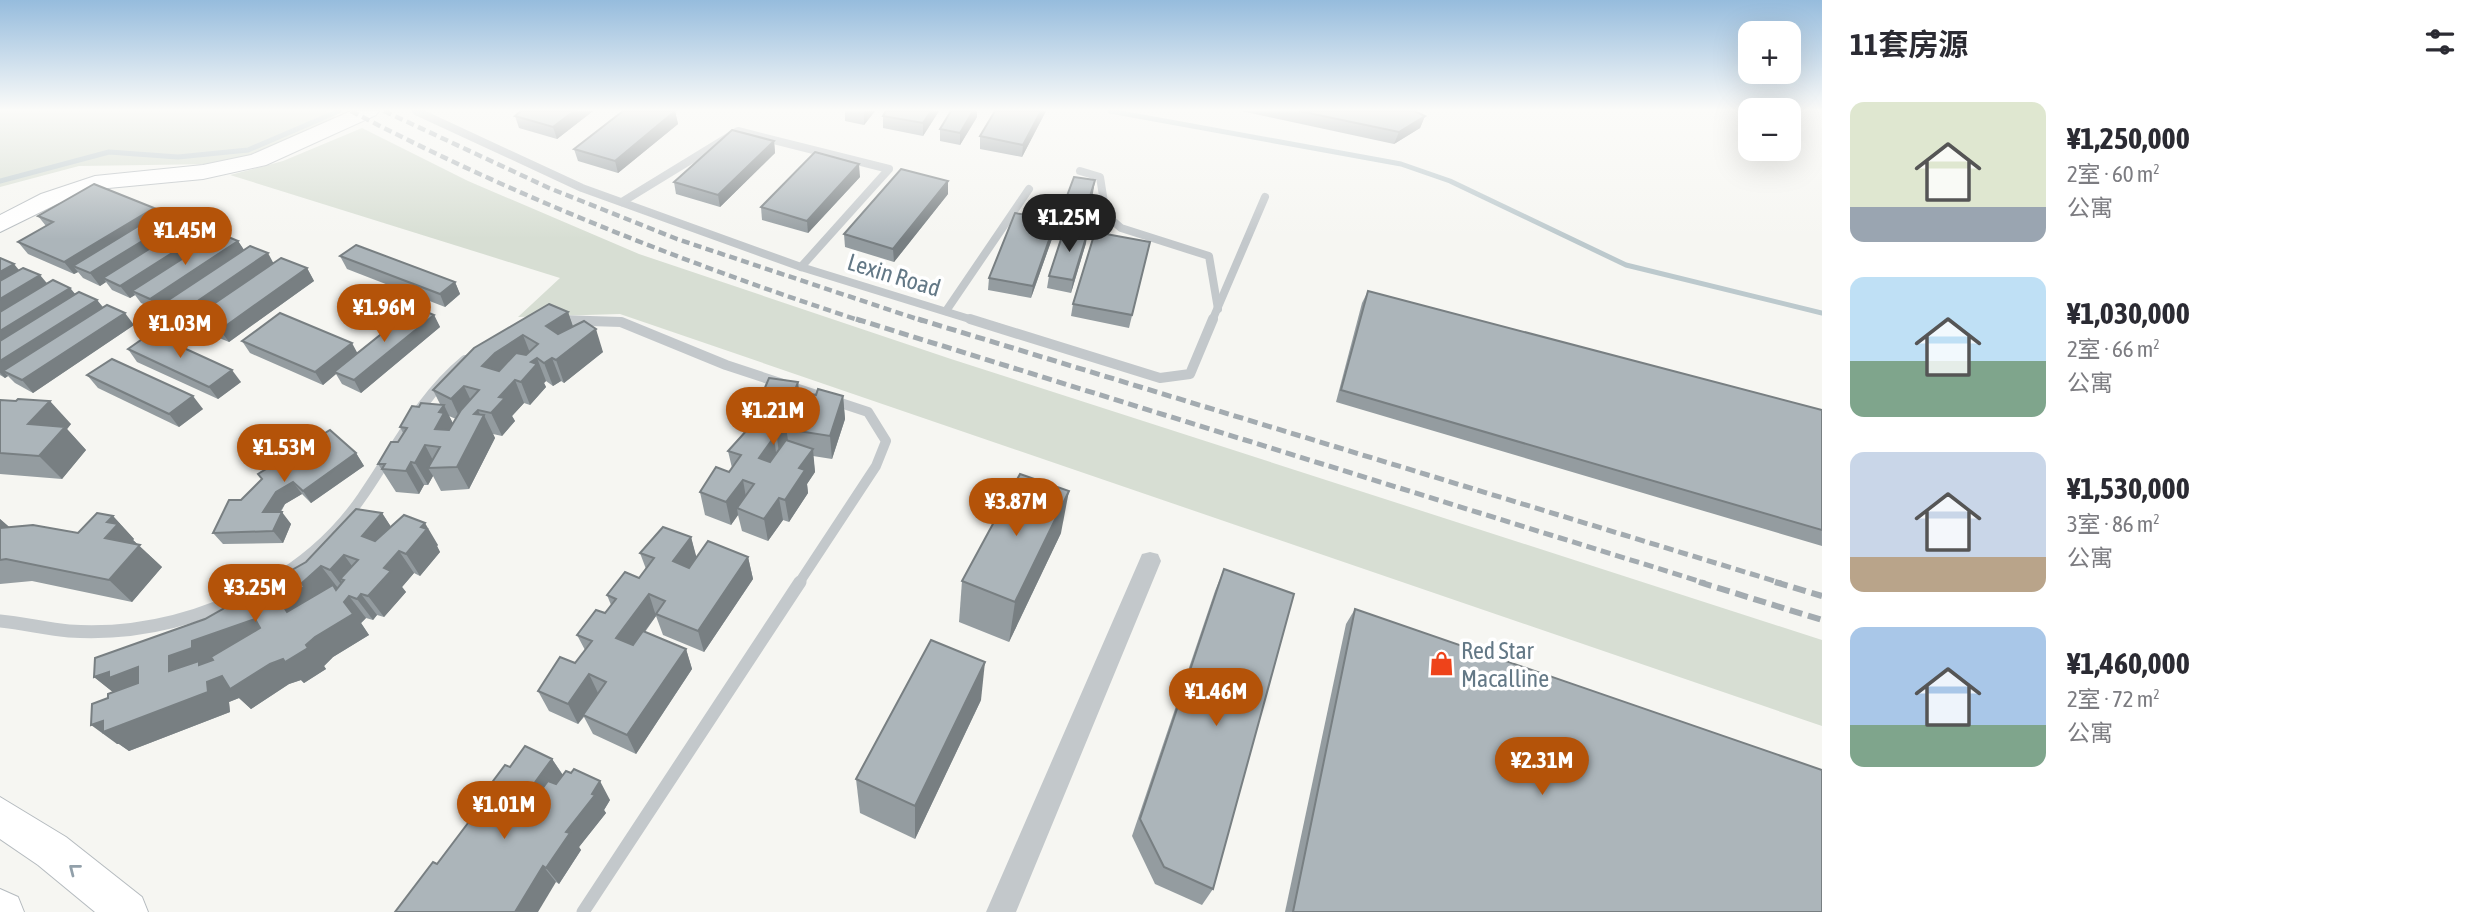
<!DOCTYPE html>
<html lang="zh">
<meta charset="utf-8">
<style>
:root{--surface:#fff;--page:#f2f2f3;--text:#2b2b33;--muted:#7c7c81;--accent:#b45309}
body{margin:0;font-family:"Asap Condensed","Noto Sans SC",sans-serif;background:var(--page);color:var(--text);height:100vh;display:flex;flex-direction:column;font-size:26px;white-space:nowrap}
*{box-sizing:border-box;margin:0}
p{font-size:23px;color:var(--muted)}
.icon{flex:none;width:38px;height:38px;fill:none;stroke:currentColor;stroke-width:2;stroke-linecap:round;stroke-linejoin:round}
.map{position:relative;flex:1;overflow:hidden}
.panel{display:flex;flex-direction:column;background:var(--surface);width:665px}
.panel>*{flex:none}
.fabs{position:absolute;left:1738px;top:21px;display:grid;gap:14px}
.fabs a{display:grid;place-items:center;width:63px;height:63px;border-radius:14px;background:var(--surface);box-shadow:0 7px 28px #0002;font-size:35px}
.price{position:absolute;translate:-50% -60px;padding:0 16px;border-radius:24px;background:var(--accent);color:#fff;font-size:23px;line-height:46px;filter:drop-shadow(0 2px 4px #0008)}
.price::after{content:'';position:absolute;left:50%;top:42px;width:21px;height:16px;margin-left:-10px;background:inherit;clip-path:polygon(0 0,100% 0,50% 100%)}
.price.on{background:#222;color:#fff}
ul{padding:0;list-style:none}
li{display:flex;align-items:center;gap:21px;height:175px;padding:0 28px}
li span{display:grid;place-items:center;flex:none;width:196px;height:140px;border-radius:14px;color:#555}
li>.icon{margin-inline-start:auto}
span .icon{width:84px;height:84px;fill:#fffc;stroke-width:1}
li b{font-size:30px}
h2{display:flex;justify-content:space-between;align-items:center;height:84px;padding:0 28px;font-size:30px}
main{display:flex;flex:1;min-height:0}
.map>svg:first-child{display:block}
.green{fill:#d7ded3}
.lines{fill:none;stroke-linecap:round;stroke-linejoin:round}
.stream{stroke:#bcc9cd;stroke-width:5}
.secondary-casing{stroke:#b5bbbf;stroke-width:2}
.lane-far2{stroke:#c3c8cb;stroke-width:8}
.lane-far1{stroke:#c3c8cb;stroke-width:10}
.lane{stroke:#c3c8cb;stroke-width:13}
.street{fill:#c3c8cb;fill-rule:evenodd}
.secondary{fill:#fff;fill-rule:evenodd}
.rail-far2{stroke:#a3abb0;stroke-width:4.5;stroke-dasharray:8 4.5;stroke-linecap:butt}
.rail-far1{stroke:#a3abb0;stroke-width:5;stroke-dasharray:10 5;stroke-linecap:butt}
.rail{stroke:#a3abb0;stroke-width:6;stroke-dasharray:13 6;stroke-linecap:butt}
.wall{fill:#949ca0;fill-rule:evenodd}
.shaded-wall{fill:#787f82}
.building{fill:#acb5ba;stroke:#787f82;stroke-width:2;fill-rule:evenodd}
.oneway{stroke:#92a0aa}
.labels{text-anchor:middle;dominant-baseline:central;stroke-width:7;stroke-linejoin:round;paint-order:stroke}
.street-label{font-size:24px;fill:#637886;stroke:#fff}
.poi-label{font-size:24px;fill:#637886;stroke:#fff;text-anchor:start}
</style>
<main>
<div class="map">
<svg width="1822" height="912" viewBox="0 0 1822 912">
<rect width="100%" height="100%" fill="#f6f6f2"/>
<!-- green -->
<g class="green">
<polygon points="0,111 326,111 337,118 267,150 216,164 79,166 0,187"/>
<polygon points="362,128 468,181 639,254 951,359 1822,640 1822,726 620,314 518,317 560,278 230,175 283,161"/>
</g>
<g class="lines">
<!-- stream -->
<g class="stream">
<polyline points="1110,111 1401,164 1450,181 1626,265 1822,313"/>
<polyline points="0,181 109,152 178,157 248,150 339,111"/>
</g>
<defs>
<g id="secondary">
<polygon points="351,111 379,111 376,115 266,165 203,179 98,189 57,204 0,232 0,215 41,194 95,176 203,165 251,155"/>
<polygon points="0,797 66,837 142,897 148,912 95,912 38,865 0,839"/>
<polygon points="0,889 18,897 24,912 0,912"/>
</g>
</defs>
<!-- secondary casing -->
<use href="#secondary" class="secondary-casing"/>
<!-- lane-far2 -->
<g class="lane-far2">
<polyline points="416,111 582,188 801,267 976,321"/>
<polyline points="1080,171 1100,177 1106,215 1121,228 1209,256 1218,309"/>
<polyline points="622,202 738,131 889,169 801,267"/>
<polyline points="946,311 1029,189"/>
<polyline points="558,320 592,321"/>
<polyline points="1212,321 1265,197"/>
</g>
<!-- lane-far1 -->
<g class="lane-far1">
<polyline points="970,319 1160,378 1190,374 1213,319"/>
<polyline points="558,320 621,322 726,365 868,412 886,441 876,466 799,583"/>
<path d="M268 583C304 562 338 532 362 497 396 448 419 398 465 360"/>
</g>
<!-- lane -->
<g class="lane">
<path d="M0 621C23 623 46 629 69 631 142 636 208 617 271 582"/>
<polyline points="583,912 800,582"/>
</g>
<!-- street -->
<polygon class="street" points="1150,552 1158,554 1161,561 1016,912 986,912 1139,561 1142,554"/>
<!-- secondary -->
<use href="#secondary" class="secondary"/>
<!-- rail-far2 -->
<g class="rail-far2">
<path d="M351 111C515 197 685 263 861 321"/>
<polyline points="384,111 549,188 677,239 923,321"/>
</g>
<!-- rail-far1 -->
<g class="rail-far1">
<polyline points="856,319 1705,583"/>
<polyline points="918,319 1781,583"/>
</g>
<!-- rail -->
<g class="rail">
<polyline points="1699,582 1822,620"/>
<polyline points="1775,582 1822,596"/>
</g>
</g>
<!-- wall -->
<g class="wall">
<polygon points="593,111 557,139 519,128 515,116"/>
<polygon points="675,111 678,124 618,173 578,161 574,149"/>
<polygon points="845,111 875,111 864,125 845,121"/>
<polygon points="939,111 923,136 883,128 883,116"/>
<polygon points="951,111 977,111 977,117 960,145 940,141 940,129"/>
<polygon points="995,111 1046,111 1022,157 980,149 980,136"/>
<polygon points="1241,111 1415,111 1425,116 1420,128 1394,144"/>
<polygon points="774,141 775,153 720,207 676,194 674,182"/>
<polygon points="860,177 808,233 762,220 761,207"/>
<polygon points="1093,193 1082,229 1060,225 1061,212"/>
<polygon points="948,194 894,262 845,247 844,234"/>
<polygon points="154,208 158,214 180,218 185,227 215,237 238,241 244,250 274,263 307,268 314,281 229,342 202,331 195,321 189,325 170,317 164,308 159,311 141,303 135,295 130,298 112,290 106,282 100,286 83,278 78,272 74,274 28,254 18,242 46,226 38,216"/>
<polygon points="1056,220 1054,233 1031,298 988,290 989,278"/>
<polygon points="1150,242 1129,328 1071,316 1073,304"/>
<polygon points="1086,243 1071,293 1047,288 1049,276"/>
<polygon points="340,256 455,282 460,294 445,307 347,269"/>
<polygon points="0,258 19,270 47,283 70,288 76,295 97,300 103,307 134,325 33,393 15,383 8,376 5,378 0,375"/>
<polygon points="1368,291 1822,410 1822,546 1336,402 1362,303"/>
<path d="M568 312 573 327 603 352 564 383 561 381 553 386 546 381 544 383 546 387 530 405 524 403 512 416 515 421 502 436 493 434 495 438 469 489 441 491 433 476 428 485H424L419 494 396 492 378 464 398 442 403 433 400 427 419 407 440 404 433 390 474 348ZM449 416 456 419 453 423Z"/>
<polygon points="434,315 440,327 361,393 342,384 336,374 323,385 250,353 242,341 357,353"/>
<polygon points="128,349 241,382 218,399 137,362"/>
<polygon points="87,375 203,409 179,427 98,388"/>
<polygon points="843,396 845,419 832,459 813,456 815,472 807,484 808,493 789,522 783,520 768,541 742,531 738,515 731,525 705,515 700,492 729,472 732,468 728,451 744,432 744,428 801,405 807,405"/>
<polygon points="0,400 71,424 67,429 86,450 62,479 0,474"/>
<polygon points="356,453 364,466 311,503 302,494 285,504 281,512 291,524 283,543 223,544 213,533 241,500 262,479 258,474"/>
<polygon points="382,513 391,527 438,545 437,546 440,552 420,576 414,573 402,587 406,592 384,617 377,615 373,620 366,618 361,623 369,635 333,657 324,666 326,669 304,683 301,680 289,684 251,709 239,698 229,702 230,712 129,751 119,744 117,744 108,698 113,692 94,677 205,619 306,562"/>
<polygon points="113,516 134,539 133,540 162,567 132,602 32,581 0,584 0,519 9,527 78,533"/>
<polygon points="1061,533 1009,642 959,622 962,581"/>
<polygon points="691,537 696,558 748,557 753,579 704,652 663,635 656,616 645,632 686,649 692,669 636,754 593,734 584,717 578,724 549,711 538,691 575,663 585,650 577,635 605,613 611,605 607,595 639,578 646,569 640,553"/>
<polygon points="1224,569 1213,889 1202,905 1155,884 1132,836 1215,591"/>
<polygon points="1355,609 1822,912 1285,912 1346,624"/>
<polygon points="981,700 915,839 860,813 856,779"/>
<polygon points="552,759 563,775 610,800 604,810 606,813 579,847 581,850 559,884 556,882 437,864 470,820 467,816 510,767"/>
</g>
<!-- shaded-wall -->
<g class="shaded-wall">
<polygon points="574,111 593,111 557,139 553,127"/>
<polygon points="675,111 678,124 618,173 615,161"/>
<polygon points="865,111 875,111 864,125 864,113"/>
<polygon points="931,111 939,111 923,136 923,123"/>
<polygon points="973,111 977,111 977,117 960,145 960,133"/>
<polygon points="1041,111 1046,111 1022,157 1023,145"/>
<polygon points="1425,116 1420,128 1394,144 1399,132"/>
<polygon points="774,141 775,153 720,207 718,195"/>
<polygon points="859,164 860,177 808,233 807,221"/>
<polygon points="1095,180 1093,193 1082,229 1084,216"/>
<polygon points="948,181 948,194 894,262 893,249"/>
<polygon points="154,208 162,220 73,266 78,272 74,274 64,262"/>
<polygon points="180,218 188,230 103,278 106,282 100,286 90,273"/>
<polygon points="1056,220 1054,233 1031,298 1033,286"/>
<polygon points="210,229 218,242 132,291 135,295 130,298 120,286"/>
<polygon points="1088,231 1086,243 1071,293 1073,280"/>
<polygon points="238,241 246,253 161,305 164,308 159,311 150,299"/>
<polygon points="268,253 275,266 193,318 195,321 189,325 180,313"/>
<polygon points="14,264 24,276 0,291 0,272"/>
<polygon points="307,268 314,281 229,342 220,330"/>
<polygon points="40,275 51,288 0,318 0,299"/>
<polygon points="455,282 460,294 445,307 440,294"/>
<polygon points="70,288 80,300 0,350 0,331"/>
<polygon points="97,300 107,313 3,371 8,376 5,378 0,373 0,361"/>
<polygon points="568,312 576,335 554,350 546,326"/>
<polygon points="125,313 134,325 33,393 22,380"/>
<polygon points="434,315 440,327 361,393 354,380"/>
<polygon points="596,329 603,352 564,383 556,360"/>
<polygon points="523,335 532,358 505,376 482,366 495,353"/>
<polygon points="352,343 359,356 334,372 336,374 323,385 315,372"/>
<polygon points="537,358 546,381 544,383 546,387 530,405 521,382 531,362"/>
<polygon points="552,358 561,381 553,386 544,363"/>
<polygon points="232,370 241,382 218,399 209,387"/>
<polygon points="515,380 524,403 512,416 515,421 502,436 491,413 499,397"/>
<polygon points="798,382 801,405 790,403"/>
<polygon points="464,386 475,409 462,423 451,399"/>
<polygon points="193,396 203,409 179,427 169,414"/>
<polygon points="843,396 845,419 832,459 830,436"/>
<polygon points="50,401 71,424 67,429 86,450 62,479 39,456 28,424"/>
<polygon points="444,405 455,428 453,432 435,429 439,412"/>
<polygon points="478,410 482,419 484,415 495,438 469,489 457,467 474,414"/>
<polygon points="785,418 788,441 779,453 776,430"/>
<polygon points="771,429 773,439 774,437 777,460 763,481 759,458"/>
<polygon points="425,445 437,468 428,468 433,476 428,485 415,463"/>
<polygon points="813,449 815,472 807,484 808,493 789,522 785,500 799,468"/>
<polygon points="356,453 364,466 311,503 303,491"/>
<polygon points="411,462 424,485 419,494 406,471"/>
<polygon points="743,480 747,503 737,508 738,515 731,525 726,502"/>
<polygon points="293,482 302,494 285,504 272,524 263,512 276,492"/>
<polygon points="1069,491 1061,533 1009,642 1015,602"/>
<polygon points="779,498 783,520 768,541 764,519"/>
<polygon points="282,512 291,524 283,543 273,531"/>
<polygon points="382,513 397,536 377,558 362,536"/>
<polygon points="113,516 134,539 133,540 162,567 132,602 109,580 105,538 107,522"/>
<polygon points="0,519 15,532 0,550"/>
<polygon points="425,523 438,545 437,546 440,552 420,576 406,554 421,527"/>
<polygon points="691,537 697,559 680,583 673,561"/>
<polygon points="399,551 414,573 402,587 406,592 384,617 368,596 384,568"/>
<polygon points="344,555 360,577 344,580 340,579 348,590 346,591 330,570"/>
<polygon points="748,557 753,579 704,652 698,631"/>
<polygon points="321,566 338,588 349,596 366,618 361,623 369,635 333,657 324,666 326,669 304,683 301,680 289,684 251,709 239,698 229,702 230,712 129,751 119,744 117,744 91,725 206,672 169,671 169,656 192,641 255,619 287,612 282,604 285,598"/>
<polygon points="361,594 377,615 373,620 357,599"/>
<polygon points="649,594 656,616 625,658 616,638"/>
<polygon points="686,649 692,669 636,754 627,735"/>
<polygon points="985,662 981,700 915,839 915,806"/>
<polygon points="138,667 162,688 119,697 94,677 109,672"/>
<polygon points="589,674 599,695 578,724 568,704"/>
<polygon points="552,759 564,777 546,803 533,785"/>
<polygon points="600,781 610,800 604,810 606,813 579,847 581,850 559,884 546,868 566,832"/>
<polygon points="543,866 556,882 538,912 515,912"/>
</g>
<!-- building -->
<g class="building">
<polygon points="521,111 574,111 553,127 515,116"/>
<polygon points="623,111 675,111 615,161 574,149"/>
<polygon points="886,111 931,111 923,123 883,116"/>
<polygon points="951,111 973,111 960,133 940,129"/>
<polygon points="995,111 1041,111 1023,145 980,136"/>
<polygon points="1299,111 1415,111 1425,116 1399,132"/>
<polygon points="732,130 774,141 718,195 674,182"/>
<polygon points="815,152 859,164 807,221 761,207"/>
<polygon points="901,169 948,181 893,249 844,234"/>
<polygon points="1074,177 1095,180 1084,216 1061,212"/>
<polygon points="94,184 154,208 64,262 18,242 53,222 38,216"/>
<polygon points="163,211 180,218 90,273 73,266"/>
<polygon points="1015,213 1056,220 1033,286 989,278"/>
<polygon points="192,222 210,229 120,286 103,278"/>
<polygon points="1065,227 1088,231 1073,280 1049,276"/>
<polygon points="1095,232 1150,242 1132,315 1073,304"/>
<polygon points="221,234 238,241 150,299 132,291"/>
<polygon points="356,245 455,282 440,294 340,256"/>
<polygon points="250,246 268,253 180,313 161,305"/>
<polygon points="0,258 14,264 0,272"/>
<polygon points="281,258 307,268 220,330 193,318"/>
<polygon points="23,268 40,275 0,299 0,281"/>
<polygon points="53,280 70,288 0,331 0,312"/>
<polygon points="1368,291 1822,410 1822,530 1341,390"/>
<polygon points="79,292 97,300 0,361 0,341"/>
<path d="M549 304 568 312 546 326 558 334 584 321 596 329 556 360 552 358 544 363 537 358 531 362 537 364 521 382 515 380 499 397 505 398 491 413 478 410 474 414 484 415 457 467 428 468 440 447 425 445 415 463 411 462 406 471 382 469 385 464H378L391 442H398L407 428 400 427 412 406 419 407 421 403 444 405 439 412 444 413 435 429 449 430 461 410 479 390 464 386 451 399 433 390 474 348ZM523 335 538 344 526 355 516 353 499 371 482 366 495 353Z"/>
<polygon points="107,305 125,313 22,380 3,371"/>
<polygon points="415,307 434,315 354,380 334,372"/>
<polygon points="280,313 352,343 315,372 242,341"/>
<polygon points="151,333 232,370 209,387 128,349"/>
<polygon points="112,359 193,396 169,414 87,375"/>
<polygon points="769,378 798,382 790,403 807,405 811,394 816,395 818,389 843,396 830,436 798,431 802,420 785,418 776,430 771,429 769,436 774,437 759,458 770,462 786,440 813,449 799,468 805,470 785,500 779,498 764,519 737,508 754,484 743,480 726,502 700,492 716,467 729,472 741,455 728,451 748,429 744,428 757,396 761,397"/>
<polygon points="18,399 50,401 28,424 65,427 39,456 0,453 0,400 16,401"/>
<polygon points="330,430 356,453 303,491 293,482 276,492 263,512 282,512 273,531 213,533 229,500 241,500 262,479 258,474"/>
<polygon points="1020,474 1069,491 1015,602 962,581"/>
<path d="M356 509 382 513 362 536 375 541 404 515 425 523 421 527 427 529 406 554 399 551 384 568 391 571 368 596 361 594 357 599 349 596 344 602 353 614 315 637 306 645 308 648 285 662 283 659 270 664 230 689 222 676 207 682 208 692 103 732V721L91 725 92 704 108 698V694L138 683V667L109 678V672L94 677 95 658 205 619 306 562ZM344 555 358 560 340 579 344 580 336 590 333 585 287 612 282 604 285 598 304 587 302 583 321 566 330 570ZM255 619 260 628 211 657 213 660 199 665V661L169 671V656L192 648V641Z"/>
<polygon points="97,513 113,516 107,522 118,524 105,538 140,545 109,580 6,559 0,560 0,528 33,525 78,533"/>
<polygon points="663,527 691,537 673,561 689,568 708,541 748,557 698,631 656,614 665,601 649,594 616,638 633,645 643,631 686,649 627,735 583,715 606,682 589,674 568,704 538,691 560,657 575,663 592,641 577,635 596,610 605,613 616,599 607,595 625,572 639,578 654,558 640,553"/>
<polygon points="1224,569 1294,594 1213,889 1164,867 1140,819"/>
<polygon points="1355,609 1822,770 1822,912 1293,912"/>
<polygon points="931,640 985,662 915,806 856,779"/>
<polygon points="525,746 552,759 533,785 542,789 548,781 556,784 566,771 571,773 574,769 600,781 592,794 595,795 566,832 570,833 546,868 543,866 515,912 395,912 433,862 437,864 471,819 467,816 505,765 510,767"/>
</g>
<!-- one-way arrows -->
<defs><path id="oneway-chevron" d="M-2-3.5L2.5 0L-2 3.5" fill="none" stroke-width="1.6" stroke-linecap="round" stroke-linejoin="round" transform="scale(1.75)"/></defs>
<use class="oneway" href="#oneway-chevron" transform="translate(74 869) rotate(-142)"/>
<!-- sky -->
<linearGradient id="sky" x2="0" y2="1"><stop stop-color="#96bcdd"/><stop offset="0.46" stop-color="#fbfbf9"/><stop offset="1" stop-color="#fbfbf9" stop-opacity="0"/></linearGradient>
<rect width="1822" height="239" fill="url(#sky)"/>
<!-- icons -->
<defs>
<symbol id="shop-bare" viewBox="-9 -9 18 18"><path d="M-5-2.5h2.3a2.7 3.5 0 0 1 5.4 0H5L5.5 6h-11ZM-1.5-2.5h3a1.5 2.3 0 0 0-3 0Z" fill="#ee431a" stroke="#fff" stroke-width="2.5" paint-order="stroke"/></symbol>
</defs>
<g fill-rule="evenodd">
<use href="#shop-bare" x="1424" y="646" width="35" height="35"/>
</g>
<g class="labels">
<!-- street labels -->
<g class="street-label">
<text transform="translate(894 275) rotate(17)">Lexin Road</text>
</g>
<!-- poi labels -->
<g class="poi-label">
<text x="1461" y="650">Red Star<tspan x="1461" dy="28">Macalline</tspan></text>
</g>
</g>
</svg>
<div class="fabs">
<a>+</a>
<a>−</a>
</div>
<b class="price on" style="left:1069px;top:254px">¥1.25M</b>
<b class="price" style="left:185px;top:267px">¥1.45M</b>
<b class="price" style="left:384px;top:344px">¥1.96M</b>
<b class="price" style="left:180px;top:360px">¥1.03M</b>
<b class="price" style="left:773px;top:447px">¥1.21M</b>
<b class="price" style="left:284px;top:484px">¥1.53M</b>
<b class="price" style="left:1016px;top:538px">¥3.87M</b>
<b class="price" style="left:255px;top:624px">¥3.25M</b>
<b class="price" style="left:1216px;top:728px">¥1.46M</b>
<b class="price" style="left:1542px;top:797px">¥2.31M</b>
<b class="price" style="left:504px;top:841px">¥1.01M</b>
</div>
<section class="panel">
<h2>11套房源<svg class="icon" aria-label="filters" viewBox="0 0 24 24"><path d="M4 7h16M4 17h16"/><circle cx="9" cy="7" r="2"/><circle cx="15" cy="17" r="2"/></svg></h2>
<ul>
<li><span style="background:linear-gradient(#dfe7d0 75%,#9aa5b1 0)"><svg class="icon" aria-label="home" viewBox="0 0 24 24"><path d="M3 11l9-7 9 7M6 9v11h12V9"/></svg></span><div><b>¥1,250,000</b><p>2室 · 60 m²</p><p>公寓</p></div></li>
<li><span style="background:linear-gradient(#bfe0f5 60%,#7fa58c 0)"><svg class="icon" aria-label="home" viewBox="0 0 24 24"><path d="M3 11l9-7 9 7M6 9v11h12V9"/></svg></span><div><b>¥1,030,000</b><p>2室 · 66 m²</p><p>公寓</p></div></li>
<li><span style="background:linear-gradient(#c9d6e8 75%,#b9a48a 0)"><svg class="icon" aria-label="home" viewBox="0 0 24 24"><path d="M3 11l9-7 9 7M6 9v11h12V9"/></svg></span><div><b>¥1,530,000</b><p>3室 · 86 m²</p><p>公寓</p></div></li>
<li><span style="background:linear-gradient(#a9c7e8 70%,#7fa58c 0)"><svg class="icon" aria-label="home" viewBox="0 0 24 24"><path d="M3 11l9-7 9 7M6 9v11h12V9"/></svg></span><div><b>¥1,460,000</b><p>2室 · 72 m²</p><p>公寓</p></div></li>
</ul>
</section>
</main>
